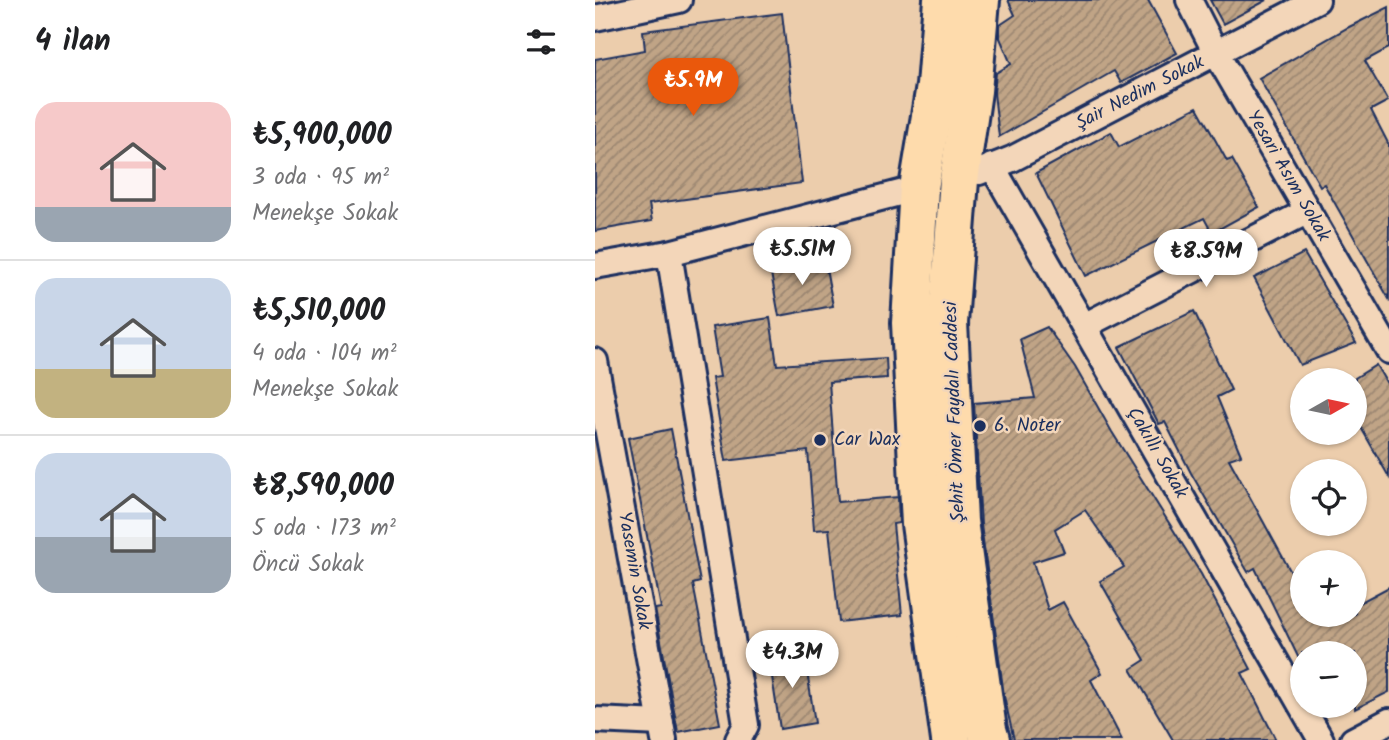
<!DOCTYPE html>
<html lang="tr">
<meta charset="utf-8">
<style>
:root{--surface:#fff;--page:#f2f2f2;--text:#202124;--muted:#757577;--line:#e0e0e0;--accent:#ea580c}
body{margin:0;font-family:Kalam,sans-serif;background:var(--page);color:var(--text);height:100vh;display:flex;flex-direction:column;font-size:26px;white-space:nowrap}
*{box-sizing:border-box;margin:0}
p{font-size:23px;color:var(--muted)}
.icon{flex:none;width:38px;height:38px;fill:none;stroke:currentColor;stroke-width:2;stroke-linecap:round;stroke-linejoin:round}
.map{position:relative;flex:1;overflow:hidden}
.panel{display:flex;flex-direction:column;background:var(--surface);width:595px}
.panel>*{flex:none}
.needle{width:46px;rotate:81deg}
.fabs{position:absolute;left:695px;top:368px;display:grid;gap:14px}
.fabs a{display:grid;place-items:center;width:77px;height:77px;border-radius:50%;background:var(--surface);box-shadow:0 2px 5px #0004;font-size:35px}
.price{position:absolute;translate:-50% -60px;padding:0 16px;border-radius:24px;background:#fff;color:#222;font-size:23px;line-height:46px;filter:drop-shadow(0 2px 4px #0008)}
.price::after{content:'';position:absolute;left:50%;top:42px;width:21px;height:16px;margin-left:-10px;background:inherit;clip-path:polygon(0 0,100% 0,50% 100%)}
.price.current{background:var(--accent);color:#fff}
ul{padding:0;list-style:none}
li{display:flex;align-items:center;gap:21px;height:175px;padding:0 35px}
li+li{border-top:2px solid var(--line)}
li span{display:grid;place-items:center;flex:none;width:196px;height:140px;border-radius:21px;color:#555}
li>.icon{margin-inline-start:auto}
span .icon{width:84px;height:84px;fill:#fffc;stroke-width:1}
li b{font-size:30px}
h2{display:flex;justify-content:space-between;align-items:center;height:84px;padding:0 35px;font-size:30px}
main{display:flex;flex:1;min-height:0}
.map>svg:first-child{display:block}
.building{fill:url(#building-hatch);stroke:#1b2f5e;stroke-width:2}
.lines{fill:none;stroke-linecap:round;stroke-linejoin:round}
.minor-casing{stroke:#1b2f5e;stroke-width:30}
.primary-casing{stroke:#1b2f5e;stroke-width:44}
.minor{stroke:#f3d6b9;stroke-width:24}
.primary{stroke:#fedbac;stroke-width:38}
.poi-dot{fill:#1b2f5e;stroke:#f3d6b9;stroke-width:2.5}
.labels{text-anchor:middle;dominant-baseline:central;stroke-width:5;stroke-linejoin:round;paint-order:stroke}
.street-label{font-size:19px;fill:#1b2f5e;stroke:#f3d6b9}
.poi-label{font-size:19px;fill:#1b2f5e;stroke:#f3d6b9;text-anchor:start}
</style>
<main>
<section class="panel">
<h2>4 ilan<svg class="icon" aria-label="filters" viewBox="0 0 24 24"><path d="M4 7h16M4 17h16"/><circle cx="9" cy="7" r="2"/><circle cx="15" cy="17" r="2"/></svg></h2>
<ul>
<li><span style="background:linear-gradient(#f6c9c9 75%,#9aa5b1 0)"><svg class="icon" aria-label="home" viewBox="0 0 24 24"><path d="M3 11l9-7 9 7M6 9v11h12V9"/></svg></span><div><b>₺5,900,000</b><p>3 oda · 95 m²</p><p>Menekşe Sokak</p></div></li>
<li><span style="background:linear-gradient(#c9d6e8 65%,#c2b280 0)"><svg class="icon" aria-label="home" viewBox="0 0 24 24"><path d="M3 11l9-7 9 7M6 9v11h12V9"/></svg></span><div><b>₺5,510,000</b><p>4 oda · 104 m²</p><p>Menekşe Sokak</p></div></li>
<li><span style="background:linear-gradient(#c9d6e8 60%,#9aa5b1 0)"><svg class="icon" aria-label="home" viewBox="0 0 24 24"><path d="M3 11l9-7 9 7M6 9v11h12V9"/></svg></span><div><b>₺8,590,000</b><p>5 oda · 173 m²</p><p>Öncü Sokak</p></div></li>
</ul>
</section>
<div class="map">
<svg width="794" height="740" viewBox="0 0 794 740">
<defs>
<pattern id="building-hatch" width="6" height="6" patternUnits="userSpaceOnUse" patternTransform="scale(1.75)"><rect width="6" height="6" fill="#c0a486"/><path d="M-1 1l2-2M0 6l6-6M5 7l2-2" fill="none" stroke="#9b8671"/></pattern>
</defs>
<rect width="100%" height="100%" fill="#eccdac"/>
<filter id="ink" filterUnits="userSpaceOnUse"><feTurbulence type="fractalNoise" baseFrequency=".0143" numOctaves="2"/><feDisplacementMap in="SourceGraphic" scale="14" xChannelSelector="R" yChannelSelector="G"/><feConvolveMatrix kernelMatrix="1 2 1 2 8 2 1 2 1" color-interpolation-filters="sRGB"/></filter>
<g filter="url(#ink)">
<!-- building -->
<g class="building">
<polygon points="413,0 553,0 582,53 526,83 519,71 404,137 399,93 401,73 416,64 405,38 405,25 420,15"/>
<polygon points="615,0 672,0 628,24"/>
<polygon points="794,7 794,48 770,61 793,101 776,110 794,145 794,299 729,184 725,186 664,78 752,28"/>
<polygon points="187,13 207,183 54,204 57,221 0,231 0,59 50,50 48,31"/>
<polygon points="602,107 632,161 637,159 664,207 617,233 609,218 491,276 441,173 516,132 524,147"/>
<polygon points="709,253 761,343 705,365 659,278"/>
<polygon points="229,257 238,306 184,316 175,268"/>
<polygon points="599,311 636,390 622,397 646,455 634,459 697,574 707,569 707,614 724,614 728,622 743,614 760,614 760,605 794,587 794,692 760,709 760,653 707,653 707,665 660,568 653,572 596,473 570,422 564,424 524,347"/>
<polygon points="175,318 182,365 291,358 292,378 234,382 243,502 303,497 304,523 298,524 307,615 244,622 234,529 219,530 213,451 131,461 117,378 125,377 117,327"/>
<polygon points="452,327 480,367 517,432 606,574 656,669 647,673 681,740 578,740 536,669 550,660 505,581 529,567 490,510 460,529 469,552 438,562 453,610 468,602 507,673 496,680 527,740 419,740 409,696 386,525 379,403 440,398 425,339"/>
<polygon points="781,365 794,387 794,477 760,417 760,378"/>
<polygon points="76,429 105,582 98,584 125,724 83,732 60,609 66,608 33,438"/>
<polygon points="209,652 220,723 185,729 174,657"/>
</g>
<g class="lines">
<defs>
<g id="minor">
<polyline points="594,0 621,53 794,351"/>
<polyline points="0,18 84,0"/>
<polyline points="397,166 726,740"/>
<polyline points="384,172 417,159 722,0"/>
<polyline points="74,253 151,725 143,740"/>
<polyline points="0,266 74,253 324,188"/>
<polyline points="489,326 713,211"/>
<polyline points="0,361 69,740"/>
<polyline points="0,720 66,723"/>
<polyline points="758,740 794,721"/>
</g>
<g id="primary">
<polyline points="348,0 341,86 324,188 316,323 326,524 356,740"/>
<polyline points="385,0 377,91 364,180 353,323 363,521 392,730 395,740"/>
</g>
</defs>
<!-- minor casing -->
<use href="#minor" class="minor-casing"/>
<!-- primary casing -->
<use href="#primary" class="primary-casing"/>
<!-- minor -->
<use href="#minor" class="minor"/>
<!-- primary -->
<use href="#primary" class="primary"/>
</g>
</g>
<!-- markers -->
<g class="poi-dot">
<circle cx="385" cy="426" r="7"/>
<circle cx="225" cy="440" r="7"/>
</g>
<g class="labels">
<!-- street labels -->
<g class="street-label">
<text transform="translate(545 93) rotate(-27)">Şair Nedim Sokak</text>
<text transform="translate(693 176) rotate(60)">Yesari Asım Sokak</text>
<text transform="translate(360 412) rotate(-92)">Şehit Ömer Faydalı Caddesi</text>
<text transform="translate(562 453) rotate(60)">Çakıllı Sokak</text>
<text transform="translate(39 571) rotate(80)">Yasemin Sokak</text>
</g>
<!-- poi labels -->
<g class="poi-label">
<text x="399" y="426">6. Noter</text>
<text x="239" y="440">Car Wax</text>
</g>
</g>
</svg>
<div class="fabs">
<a><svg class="needle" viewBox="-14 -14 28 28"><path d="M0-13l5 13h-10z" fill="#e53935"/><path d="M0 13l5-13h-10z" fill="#757577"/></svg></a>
<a><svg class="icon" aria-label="locate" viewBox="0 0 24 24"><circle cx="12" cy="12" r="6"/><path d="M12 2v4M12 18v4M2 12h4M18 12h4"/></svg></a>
<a>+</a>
<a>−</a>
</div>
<b class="price current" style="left:98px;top:118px">₺5.9M</b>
<b class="price" style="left:207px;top:287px">₺5.51M</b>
<b class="price" style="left:611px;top:289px">₺8.59M</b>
<b class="price" style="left:197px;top:690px">₺4.3M</b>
</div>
</main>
